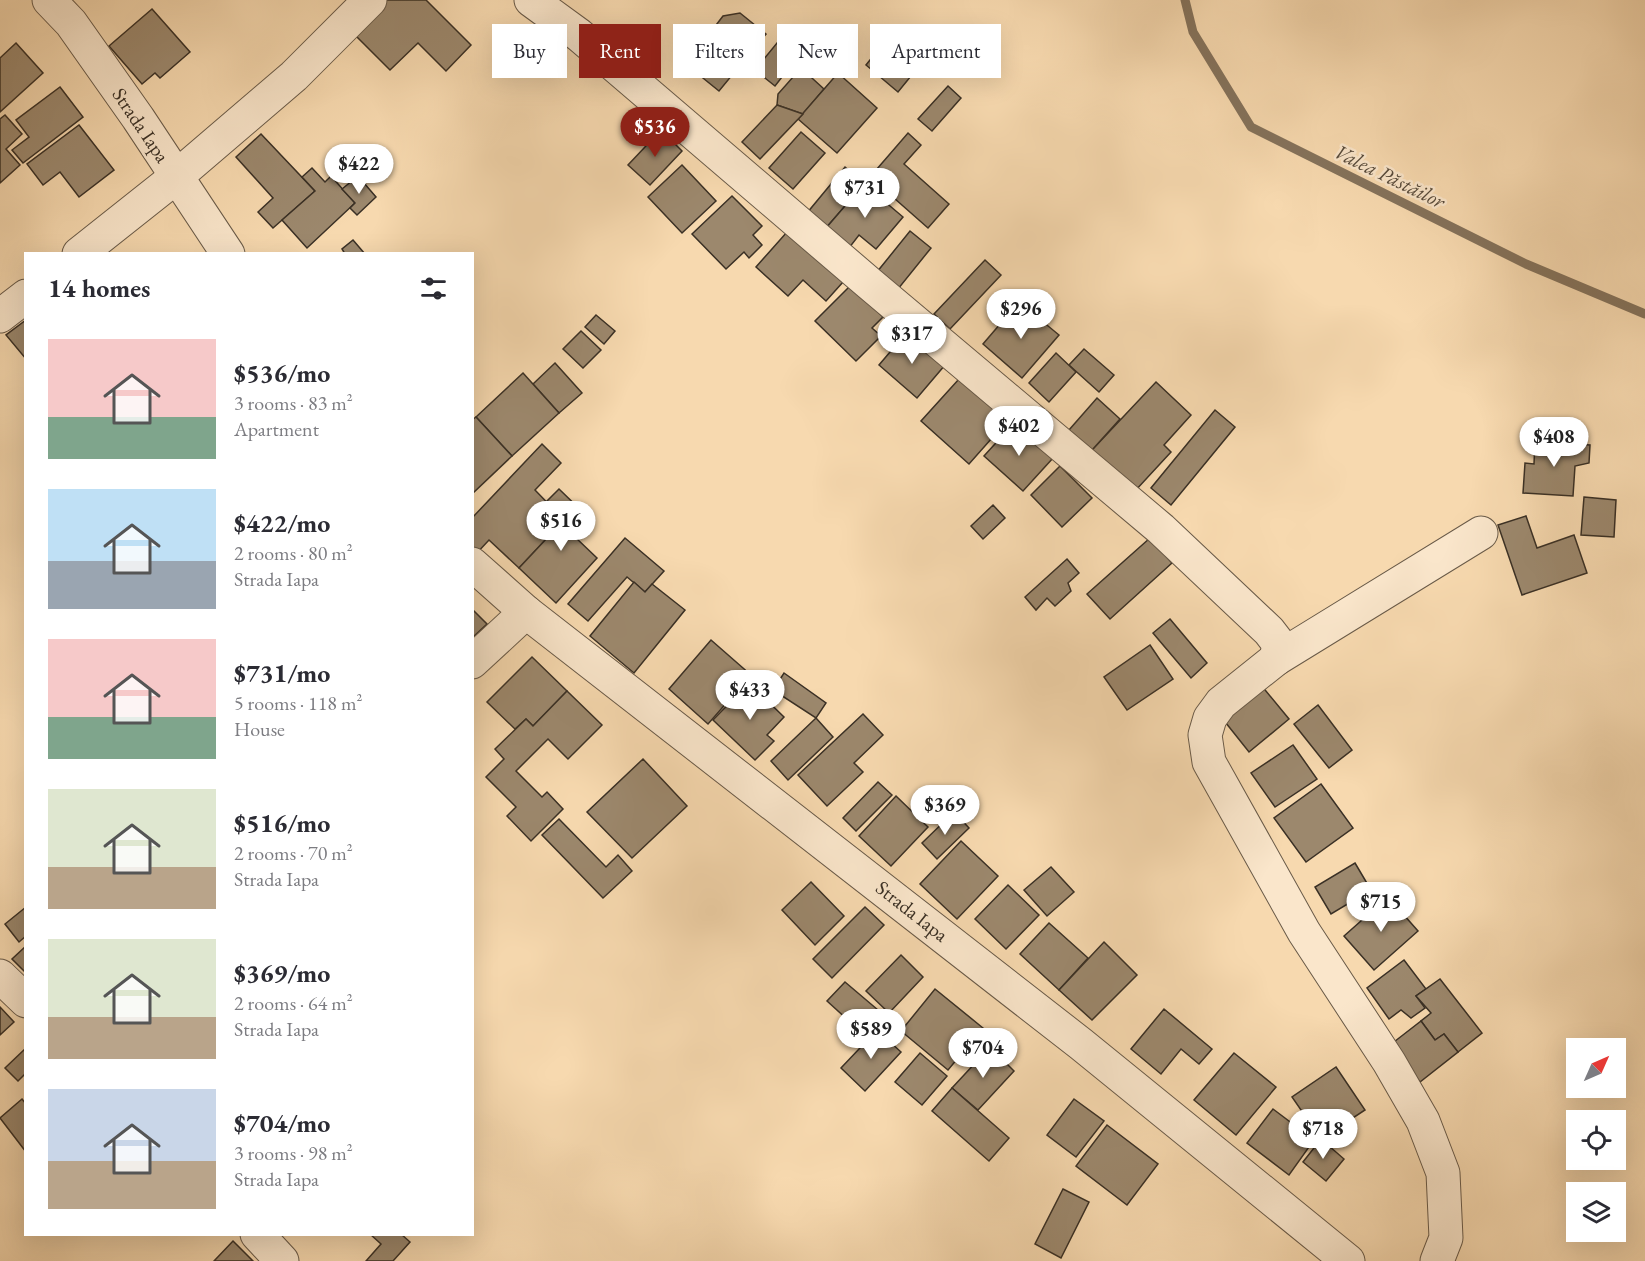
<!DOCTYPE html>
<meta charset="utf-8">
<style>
:root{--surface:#fff;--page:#f2f2f3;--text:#2b2b33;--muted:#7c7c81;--accent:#8f2418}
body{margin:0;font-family:"EB Garamond",serif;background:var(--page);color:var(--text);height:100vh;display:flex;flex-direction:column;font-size:22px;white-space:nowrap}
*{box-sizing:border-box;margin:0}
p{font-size:20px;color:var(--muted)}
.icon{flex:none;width:33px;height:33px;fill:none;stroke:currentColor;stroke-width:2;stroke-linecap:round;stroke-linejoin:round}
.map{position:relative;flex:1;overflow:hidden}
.sheet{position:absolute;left:24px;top:252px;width:450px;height:984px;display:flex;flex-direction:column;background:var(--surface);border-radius:0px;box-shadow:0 6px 24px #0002}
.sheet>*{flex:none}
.guide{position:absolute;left:492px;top:24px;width:570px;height:54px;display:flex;gap:12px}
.needle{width:39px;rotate:45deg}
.controls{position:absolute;left:1566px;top:1038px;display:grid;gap:12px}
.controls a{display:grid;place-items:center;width:60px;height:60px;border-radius:0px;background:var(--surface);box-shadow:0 6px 24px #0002;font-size:30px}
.price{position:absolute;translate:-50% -51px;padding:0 14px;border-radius:21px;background:#fff;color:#222;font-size:20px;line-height:39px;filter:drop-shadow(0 2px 3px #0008)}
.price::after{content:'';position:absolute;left:50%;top:36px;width:18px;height:14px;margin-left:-9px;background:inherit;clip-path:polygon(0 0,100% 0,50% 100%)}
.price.selected{background:var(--accent);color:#fff}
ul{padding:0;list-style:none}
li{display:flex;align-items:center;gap:18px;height:150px;padding:0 24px}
li span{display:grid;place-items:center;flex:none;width:168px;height:120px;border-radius:0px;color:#555}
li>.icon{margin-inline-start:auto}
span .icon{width:72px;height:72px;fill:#fffc;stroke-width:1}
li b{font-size:26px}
h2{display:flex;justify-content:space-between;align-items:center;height:72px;padding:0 24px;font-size:26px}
.chip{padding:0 21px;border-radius:0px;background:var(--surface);box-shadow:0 6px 24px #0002;font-size:21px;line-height:54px}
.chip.selected{background:var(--accent);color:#fff}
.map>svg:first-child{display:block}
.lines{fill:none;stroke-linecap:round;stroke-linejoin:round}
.stream{stroke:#85735c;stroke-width:9}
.building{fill:#9c886d;stroke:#3a3025;stroke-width:1.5}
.minor-casing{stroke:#695a48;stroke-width:35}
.minor{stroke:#fae6cb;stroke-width:33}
.labels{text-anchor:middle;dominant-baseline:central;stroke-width:5;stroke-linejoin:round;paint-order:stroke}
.street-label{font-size:20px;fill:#3a3025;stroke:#fae6cb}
.water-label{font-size:21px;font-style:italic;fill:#594c3c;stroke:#fae6cb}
</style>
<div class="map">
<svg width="1645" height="1261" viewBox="0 0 1645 1261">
<rect width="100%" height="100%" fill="#f7d9af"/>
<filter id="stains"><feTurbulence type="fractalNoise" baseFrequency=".00333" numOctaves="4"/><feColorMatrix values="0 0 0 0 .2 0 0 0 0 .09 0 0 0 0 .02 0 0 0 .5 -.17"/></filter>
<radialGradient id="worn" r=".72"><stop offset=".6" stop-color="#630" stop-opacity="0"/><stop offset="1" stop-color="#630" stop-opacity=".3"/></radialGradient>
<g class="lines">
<!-- stream -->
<polyline class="stream" points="1185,0 1193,32 1251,127 1526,264 1645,314"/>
</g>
<!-- building -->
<g class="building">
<polygon points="382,0 426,0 471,45 446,71 418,43 390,70 351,31"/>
<polygon points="152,9 190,52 160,78 155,73 142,84 109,46"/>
<polygon points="740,13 766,34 719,91 693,70 713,46 710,33 723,16"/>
<polygon points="16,43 43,73 0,112 0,58"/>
<polygon points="777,43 796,59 775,86 755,70"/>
<polygon points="882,45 915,71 898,92 866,65"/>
<polygon points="801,68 824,89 803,114 777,105 778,94"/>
<polygon points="838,73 877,108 837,153 798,119"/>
<polygon points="948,86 961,98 932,131 918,119"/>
<polygon points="60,87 83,117 23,163 12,150 29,137 16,120"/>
<polygon points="777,105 803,114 760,159 742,142"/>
<polygon points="5,115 22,134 6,149 20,165 0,183 0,119"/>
<polygon points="79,125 114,170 79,197 60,172 43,185 27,164"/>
<polygon points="661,130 682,151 650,185 628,165"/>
<polygon points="801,132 825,153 793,189 769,168"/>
<polygon points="908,133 921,145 904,164 949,204 928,228 886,191 880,197 864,184"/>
<polygon points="261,134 315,191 273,228 258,212 273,198 236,157"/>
<polygon points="682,165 716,201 682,233 648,197"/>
<polygon points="845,167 864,184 826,228 807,213"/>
<polygon points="312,168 325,182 331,176 355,203 307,248 282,220 315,191 302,177"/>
<polygon points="358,176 376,197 357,215 350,208 355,203 342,189"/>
<polygon points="864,184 903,217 876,249 859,235 849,248 826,228"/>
<polygon points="732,196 762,226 753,235 762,245 749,258 744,252 726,269 692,234"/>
<polygon points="910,231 931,248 898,289 877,272"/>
<polygon points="787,232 843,282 826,301 803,280 788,296 756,267"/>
<polygon points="353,240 365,254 345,254 342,249"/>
<polygon points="985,260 1001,275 950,329 934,314"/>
<polygon points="851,285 883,317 872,328 881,336 856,361 815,321"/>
<polygon points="1019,302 1059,335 1022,378 983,344"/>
<polygon points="596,315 615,331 604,344 585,327"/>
<polygon points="26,320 26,359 6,335"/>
<polygon points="581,331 601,350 583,368 563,349"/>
<polygon points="907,332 945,365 917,398 879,365"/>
<polygon points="1084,349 1114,375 1099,392 1069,365"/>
<polygon points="1056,353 1076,372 1049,402 1029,383"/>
<polygon points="555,363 582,393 559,413 533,384"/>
<polygon points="523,373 559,413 512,456 476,417"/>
<polygon points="959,379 1007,421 969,464 921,421"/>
<polygon points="1156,382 1191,415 1164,445 1171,452 1135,491 1092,450"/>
<polygon points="1097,398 1120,419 1092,450 1069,430"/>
<polygon points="1215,410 1235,427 1171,505 1151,488"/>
<polygon points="476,417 512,456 472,494 472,420"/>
<polygon points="1014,423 1053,458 1023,491 984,456"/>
<polygon points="1535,442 1590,445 1589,463 1575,466 1573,496 1523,493 1525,463 1534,464"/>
<polygon points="542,444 561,463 535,490 564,520 519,568 489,540 475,555 472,552 472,518"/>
<polygon points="1060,466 1092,498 1062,527 1031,495"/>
<polygon points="559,489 591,520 575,537 597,558 556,603 519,568 564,520 546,502"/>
<polygon points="1584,497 1616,500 1614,537 1581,535"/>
<polygon points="993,505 1005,518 983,539 971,526"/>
<polygon points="1526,516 1537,548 1574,535 1587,573 1522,595 1498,525"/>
<polygon points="625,538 664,571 645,592 627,577 588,621 568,604"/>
<polygon points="1150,538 1172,563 1110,619 1087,594"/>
<polygon points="1067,559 1079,573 1068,583 1071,591 1055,606 1047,598 1036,610 1025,597"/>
<polygon points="634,582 645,592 652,584 685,610 634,673 590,636"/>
<polygon points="472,609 487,624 472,638"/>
<polygon points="1170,619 1207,663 1191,678 1153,633"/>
<polygon points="711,640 751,675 708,724 669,689"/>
<polygon points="1150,645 1173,679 1127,710 1104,677"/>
<polygon points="532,657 567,691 533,726 526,719 515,729 487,702"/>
<polygon points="784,673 826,703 816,718 773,690"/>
<polygon points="749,683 784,717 767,735 774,741 755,760 713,720"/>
<polygon points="1261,685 1289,719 1249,752 1222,718"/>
<polygon points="567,691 602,725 568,759 548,739 516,771 542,797 547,792 563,809 531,841 507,816 516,807 486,777 504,759 495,749 526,719 533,726"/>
<polygon points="1318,705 1352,750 1329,768 1294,724"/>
<polygon points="863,714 883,735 854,763 863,772 827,806 798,775"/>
<polygon points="816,718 833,737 788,780 771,761"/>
<polygon points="1293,745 1317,779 1275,807 1251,773"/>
<polygon points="643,759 687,806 632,858 587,812"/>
<polygon points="878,782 892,795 856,831 843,818"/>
<polygon points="1321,784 1353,828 1306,862 1274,818"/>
<polygon points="896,796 928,827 891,866 859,836"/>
<polygon points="954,812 969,828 937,859 922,843"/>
<polygon points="559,819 606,867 618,855 632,871 603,898 542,835"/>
<polygon points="961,841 998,876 957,919 920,884"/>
<polygon points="1355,863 1371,890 1331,914 1315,887"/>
<polygon points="1051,867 1074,892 1047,916 1024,890"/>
<polygon points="811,882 844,916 815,945 782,910"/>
<polygon points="1008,885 1039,915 1006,949 975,919"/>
<polygon points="1388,897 1418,931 1374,970 1344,936"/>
<polygon points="26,907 26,936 19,942 5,924"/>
<polygon points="865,907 884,925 832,978 813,959"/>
<polygon points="1049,923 1088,958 1059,990 1020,954"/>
<polygon points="1104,942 1137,975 1092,1020 1059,990"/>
<polygon points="26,946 26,973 12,959"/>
<polygon points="901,955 923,977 889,1013 866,991"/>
<polygon points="1404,960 1426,989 1416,996 1425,1008 1411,1018 1401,1010 1389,1019 1367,988"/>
<polygon points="1440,979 1482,1033 1458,1052 1444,1034 1435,1040 1421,1021 1431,1013 1416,996"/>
<polygon points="845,982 878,1010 860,1031 827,1001"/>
<polygon points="935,989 983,1028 948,1070 901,1031"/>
<polygon points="0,1007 14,1022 0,1035"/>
<polygon points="1164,1009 1212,1049 1199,1064 1181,1049 1161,1074 1131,1049"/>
<polygon points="1421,1021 1435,1040 1444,1034 1458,1052 1420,1082 1390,1045"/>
<polygon points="877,1030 901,1052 865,1091 841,1068"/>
<polygon points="990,1047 1014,1071 978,1110 952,1088"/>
<polygon points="26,1048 26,1073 18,1081 5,1068"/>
<polygon points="920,1053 947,1076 922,1105 895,1082"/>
<polygon points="1234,1053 1276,1087 1236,1135 1194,1100"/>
<polygon points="1336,1067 1365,1110 1321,1139 1292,1097"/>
<polygon points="952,1088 1009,1138 989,1161 932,1111"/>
<polygon points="22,1099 26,1104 26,1152 0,1118"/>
<polygon points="1074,1099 1104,1121 1076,1157 1047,1135"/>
<polygon points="1273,1109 1314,1140 1289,1175 1247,1143"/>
<polygon points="1107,1125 1158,1164 1127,1205 1076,1166"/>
<polygon points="1321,1139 1344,1159 1326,1181 1303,1162"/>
<polygon points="1063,1189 1089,1202 1061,1258 1035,1244"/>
<polygon points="370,1234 401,1234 410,1242 393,1261 366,1261 381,1244"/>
<polygon points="233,1241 253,1261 214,1261"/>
</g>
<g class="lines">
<defs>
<g id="minor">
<polyline points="49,0 71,23 138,118 228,254"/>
<polyline points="531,0 579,35 870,284 1161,529 1269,631 1279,644 1276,659 1221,703 1210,718 1205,735 1209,762 1304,932 1389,1062 1423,1121 1443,1173 1446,1238 1437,1261"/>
<polyline points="79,254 176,177 294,76 370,0"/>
<polyline points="0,316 26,296"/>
<polyline points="472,564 526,612 1081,1044 1348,1261"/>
<polyline points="1276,659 1481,533"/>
<polyline points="472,662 526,612"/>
<polyline points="0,976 26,1001"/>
<polyline points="257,1234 282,1261"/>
</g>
</defs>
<!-- minor casing -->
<use href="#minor" class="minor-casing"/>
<!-- minor -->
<use href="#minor" class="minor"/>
</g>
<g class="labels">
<!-- street labels -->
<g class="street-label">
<text transform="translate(141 125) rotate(56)">Strada Iapa</text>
<text transform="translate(912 911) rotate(38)">Strada Iapa</text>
</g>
<!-- water labels -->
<g class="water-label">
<text transform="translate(1390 176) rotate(26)">Valea Păstăilor</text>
</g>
</g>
<rect width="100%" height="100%" filter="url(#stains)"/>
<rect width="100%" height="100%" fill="url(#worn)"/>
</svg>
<div class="controls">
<a><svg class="needle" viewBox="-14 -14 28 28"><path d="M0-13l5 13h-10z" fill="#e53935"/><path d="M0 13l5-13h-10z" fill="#7c7c81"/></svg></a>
<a><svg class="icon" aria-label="locate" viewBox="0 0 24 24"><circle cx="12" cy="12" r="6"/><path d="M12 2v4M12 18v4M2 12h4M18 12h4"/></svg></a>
<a><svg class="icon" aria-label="layers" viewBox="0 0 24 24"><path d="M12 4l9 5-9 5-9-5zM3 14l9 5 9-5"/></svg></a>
</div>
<b class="price selected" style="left:655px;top:158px">$536</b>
<b class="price" style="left:359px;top:195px">$422</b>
<b class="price" style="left:865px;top:219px">$731</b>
<b class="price" style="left:1021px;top:340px">$296</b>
<b class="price" style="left:912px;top:365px">$317</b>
<b class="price" style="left:1019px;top:457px">$402</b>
<b class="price" style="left:1554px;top:468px">$408</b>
<b class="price" style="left:561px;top:552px">$516</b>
<b class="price" style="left:750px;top:721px">$433</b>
<b class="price" style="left:945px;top:836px">$369</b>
<b class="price" style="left:1381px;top:933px">$715</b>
<b class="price" style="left:871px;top:1060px">$589</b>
<b class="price" style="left:983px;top:1079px">$704</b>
<b class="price" style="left:1323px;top:1160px">$718</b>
<div class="guide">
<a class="chip">Buy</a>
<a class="chip selected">Rent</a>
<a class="chip">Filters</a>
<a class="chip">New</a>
<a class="chip">Apartment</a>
</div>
<section class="sheet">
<h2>14 homes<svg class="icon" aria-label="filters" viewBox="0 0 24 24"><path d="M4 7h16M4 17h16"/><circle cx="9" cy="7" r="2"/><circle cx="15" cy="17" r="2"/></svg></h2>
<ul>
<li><span style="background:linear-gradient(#f6c9c9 65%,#7fa58c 0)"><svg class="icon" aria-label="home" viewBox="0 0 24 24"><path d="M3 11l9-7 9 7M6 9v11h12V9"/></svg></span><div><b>$536/mo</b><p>3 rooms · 83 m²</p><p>Apartment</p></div></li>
<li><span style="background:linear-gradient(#bfe0f5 60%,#9aa5b1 0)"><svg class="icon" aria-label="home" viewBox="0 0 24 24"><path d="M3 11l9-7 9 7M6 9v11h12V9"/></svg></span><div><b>$422/mo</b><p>2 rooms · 80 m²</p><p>Strada Iapa</p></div></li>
<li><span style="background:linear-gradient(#f6c9c9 65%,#7fa58c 0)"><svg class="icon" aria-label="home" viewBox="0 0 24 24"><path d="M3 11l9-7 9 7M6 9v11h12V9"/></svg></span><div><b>$731/mo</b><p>5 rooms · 118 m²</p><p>House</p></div></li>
<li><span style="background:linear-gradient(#dfe7d0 65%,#b9a48a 0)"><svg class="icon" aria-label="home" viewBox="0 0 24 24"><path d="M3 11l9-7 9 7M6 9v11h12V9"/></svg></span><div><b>$516/mo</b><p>2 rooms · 70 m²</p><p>Strada Iapa</p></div></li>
<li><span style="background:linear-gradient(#dfe7d0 65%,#b9a48a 0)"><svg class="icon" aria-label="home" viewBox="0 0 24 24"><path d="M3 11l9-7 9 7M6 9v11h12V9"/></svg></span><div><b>$369/mo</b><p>2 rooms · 64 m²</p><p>Strada Iapa</p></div></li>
<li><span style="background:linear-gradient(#c9d6e8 60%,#b9a48a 0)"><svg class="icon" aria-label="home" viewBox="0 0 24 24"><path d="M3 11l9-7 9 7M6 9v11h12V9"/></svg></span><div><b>$704/mo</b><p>3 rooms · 98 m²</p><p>Strada Iapa</p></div></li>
</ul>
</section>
</div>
